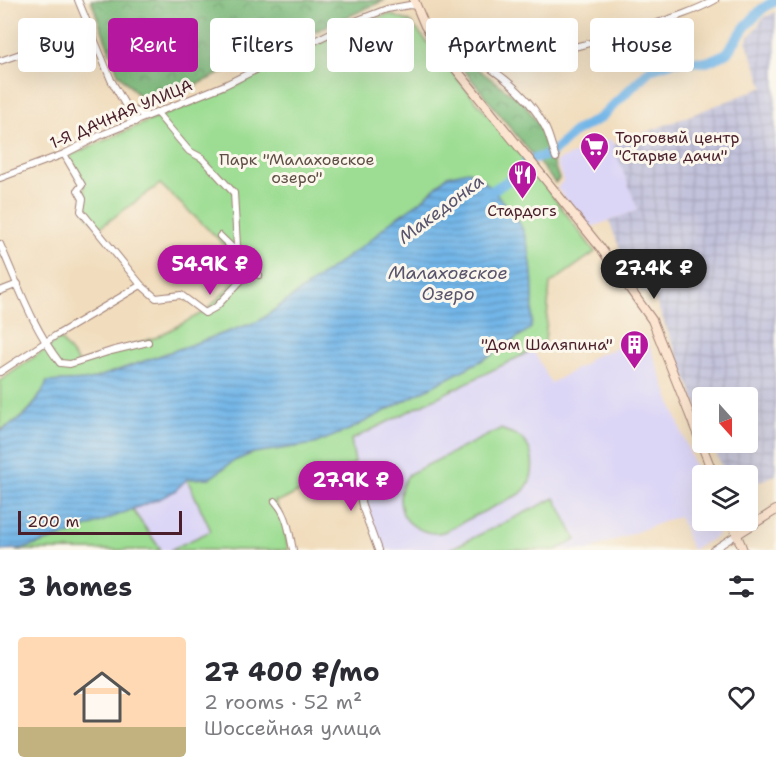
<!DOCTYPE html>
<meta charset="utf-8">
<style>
:root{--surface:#fff;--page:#f7f7f7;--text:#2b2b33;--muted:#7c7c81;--accent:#b5179e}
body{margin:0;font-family:"Shantell Sans",sans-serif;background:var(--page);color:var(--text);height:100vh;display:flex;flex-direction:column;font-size:22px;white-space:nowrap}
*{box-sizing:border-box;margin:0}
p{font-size:20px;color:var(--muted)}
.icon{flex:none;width:33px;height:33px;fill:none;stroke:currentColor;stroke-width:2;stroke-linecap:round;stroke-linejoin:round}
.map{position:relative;height:550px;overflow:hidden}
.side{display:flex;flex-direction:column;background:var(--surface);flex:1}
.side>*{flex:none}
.top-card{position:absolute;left:18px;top:18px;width:741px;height:54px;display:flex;gap:12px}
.needle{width:39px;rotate:159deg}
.tools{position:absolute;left:692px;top:387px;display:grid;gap:12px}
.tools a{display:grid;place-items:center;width:66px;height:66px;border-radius:6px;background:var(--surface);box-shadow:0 6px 24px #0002;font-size:30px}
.scale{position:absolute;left:18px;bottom:15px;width:164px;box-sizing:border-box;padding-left:6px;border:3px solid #4a1f2b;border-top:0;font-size:16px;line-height:21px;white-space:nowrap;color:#4a1f2b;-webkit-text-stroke:4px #fbf7ec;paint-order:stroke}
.price{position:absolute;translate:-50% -51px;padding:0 14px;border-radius:21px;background:var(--accent);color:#fff;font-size:20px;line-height:39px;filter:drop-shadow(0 2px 3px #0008)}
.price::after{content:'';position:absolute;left:50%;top:36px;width:18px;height:14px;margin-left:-9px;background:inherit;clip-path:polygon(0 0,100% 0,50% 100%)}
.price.active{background:#222;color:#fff}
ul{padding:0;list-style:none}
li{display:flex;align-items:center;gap:18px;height:150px;padding:0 18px}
li span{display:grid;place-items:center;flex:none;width:168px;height:120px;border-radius:6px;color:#555}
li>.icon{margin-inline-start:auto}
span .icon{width:72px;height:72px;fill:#fffc;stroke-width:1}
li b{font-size:26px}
h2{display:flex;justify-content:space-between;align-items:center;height:72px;padding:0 18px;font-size:26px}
.chip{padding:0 21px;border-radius:6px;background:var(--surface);box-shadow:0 6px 24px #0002;font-size:21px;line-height:54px}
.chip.active{background:var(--accent);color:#fff}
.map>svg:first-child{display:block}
.built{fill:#dcd6f6}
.industrial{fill:url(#industrial-grid)}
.forest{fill:url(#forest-crowns);stroke:#646e54;stroke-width:1.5}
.park{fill:#9ddd93;stroke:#747e5f;stroke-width:1.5}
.water{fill:url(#water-rules);stroke:#5e6a8a;stroke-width:1.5}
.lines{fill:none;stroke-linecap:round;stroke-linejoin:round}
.river{stroke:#72b6e8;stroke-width:10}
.street-casing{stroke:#9e7e74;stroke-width:8}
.secondary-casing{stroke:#9e7e74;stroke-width:10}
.street{stroke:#fff;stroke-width:6}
.secondary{stroke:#fce5d0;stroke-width:8}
.labels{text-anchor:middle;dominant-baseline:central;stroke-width:6;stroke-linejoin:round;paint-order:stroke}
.street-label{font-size:16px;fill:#4a1f2b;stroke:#fbf7ec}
.poi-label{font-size:16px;fill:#4a1f2b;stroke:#fbf7ec;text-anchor:start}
.park-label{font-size:16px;fill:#5f4e45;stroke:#fbf7ec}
.water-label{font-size:18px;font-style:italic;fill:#58546d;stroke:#fbf7ec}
</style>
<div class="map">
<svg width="776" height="550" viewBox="0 0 776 550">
<defs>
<pattern id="industrial-grid" width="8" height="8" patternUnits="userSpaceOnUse" patternTransform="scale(1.5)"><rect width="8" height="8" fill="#c2c2dc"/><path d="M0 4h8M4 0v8" fill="none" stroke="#a8a6bd"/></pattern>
<pattern id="forest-crowns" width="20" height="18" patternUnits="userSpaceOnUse" patternTransform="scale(1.5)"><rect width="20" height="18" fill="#7ebc7d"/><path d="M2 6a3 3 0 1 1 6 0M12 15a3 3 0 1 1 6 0" fill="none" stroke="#699867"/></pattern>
<pattern id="water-rules" width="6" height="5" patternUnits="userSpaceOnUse" patternTransform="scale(1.5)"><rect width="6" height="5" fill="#72b6e8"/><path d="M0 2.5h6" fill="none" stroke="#6093bc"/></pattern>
</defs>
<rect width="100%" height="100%" fill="#fbf7ec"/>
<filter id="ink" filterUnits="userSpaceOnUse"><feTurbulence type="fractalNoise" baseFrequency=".0167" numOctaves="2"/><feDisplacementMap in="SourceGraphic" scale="12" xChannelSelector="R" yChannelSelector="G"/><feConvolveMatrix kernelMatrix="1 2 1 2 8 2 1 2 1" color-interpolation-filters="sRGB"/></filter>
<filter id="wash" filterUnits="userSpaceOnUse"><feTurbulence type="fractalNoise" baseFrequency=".008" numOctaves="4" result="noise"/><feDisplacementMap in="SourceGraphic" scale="24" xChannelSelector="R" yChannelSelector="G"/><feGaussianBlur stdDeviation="1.35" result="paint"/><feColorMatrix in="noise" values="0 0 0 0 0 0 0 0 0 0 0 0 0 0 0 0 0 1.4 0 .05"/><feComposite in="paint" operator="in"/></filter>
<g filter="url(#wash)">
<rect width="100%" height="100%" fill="#f1ddbd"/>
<!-- built -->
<g class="built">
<polygon points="611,139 638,210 587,229 557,188 563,181 556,161"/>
<polygon points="646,336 702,486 702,520 715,521 718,530 717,536 692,550 679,516 593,548 593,550 381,550 360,482 350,440 533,350 551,383 585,364 590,358"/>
<polygon points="187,479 211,531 170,550 161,550 132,509 175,491"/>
</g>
<!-- industrial -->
<polygon class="industrial" points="776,12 776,475 747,486 747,476 725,475 712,443 747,442 747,398 702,398 702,417 654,297 657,294 641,292 628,269 609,221 638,210 613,145 764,87 746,41 764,17"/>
<!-- forest -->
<g class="forest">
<polygon points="91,0 385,0 148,106 118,73"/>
<polygon points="442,43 524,103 542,130 559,179 555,183"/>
</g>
<!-- park -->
<g class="park">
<path d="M389 14 410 22 417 30 526 161 595 252 550 284 545 342 533 350 351 440 355 463 283 500 275 501 284 522 288 550H170L211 531 187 479 210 478 234 461 253 453 314 444 492 355 494 352 518 220 497 195 494 188 447 176 421 201 390 222 372 239 259 321 90 380 47 382C36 405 23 420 0 430V381L60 339 79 363 157 337 206 311 248 267 160 184 99 228 85 212 84 182 69 156 158 117 227 91 344 30Z"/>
<path d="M500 429C506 431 512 433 518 436 537 449 537 480 520 494 501 503 483 512 465 521 458 524 451 530 443 532 429 536 409 527 403 514 397 499 400 486 409 474Z"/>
<polygon points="555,498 576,540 556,550 448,550"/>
<polygon points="132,509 161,550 15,550 70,534"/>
</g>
<!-- water -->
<path class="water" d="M468 171C482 177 490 186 499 197 505 206 514 213 519 222 534 249 535 298 531 328L492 355 351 429 314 444 253 453 234 461 210 478 187 479 175 491 161 498 70 534 26 548 0 550V431C23 420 37 405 47 382L90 380 259 321 372 239 390 222 421 201 447 176Z"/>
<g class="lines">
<!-- river -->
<polyline class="river" points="484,196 525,170 526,161 551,154 574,132 600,118 651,69 675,61 707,62 727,53 745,27 762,9 776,0"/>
</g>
</g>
<g filter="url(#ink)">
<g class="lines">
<defs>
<g id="street">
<polyline points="78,0 111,80 135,122"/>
<path d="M431 30C472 57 522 81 545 127 550 136 552 148 556 158"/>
<polyline points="0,61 89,30"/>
<path d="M486 67C542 55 597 43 651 25 673 18 695 11 715 0"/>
<polyline points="126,107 147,116"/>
<polyline points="156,112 189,151 202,158 234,193 237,246 243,254"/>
<polyline points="64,154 82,185 78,190 83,199 81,211 141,285 156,298 181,295 205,313 216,307 251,270 250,265 220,236"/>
<polyline points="0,178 64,154 101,135 225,85 353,22 387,9 410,5 416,6"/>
<path d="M0 244C18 285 33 328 60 363L70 364 111 351 148 342"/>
<polyline points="250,263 259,275"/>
<polyline points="0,291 18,284"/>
<polyline points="0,372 55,336 141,285"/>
<polyline points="354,466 362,506 378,550"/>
<path d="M275 501C288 515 289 532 293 550"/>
<polyline points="713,550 736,535"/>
</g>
<g id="secondary">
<polyline points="414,0 425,26 455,68 600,247 652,320 714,476"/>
<polyline points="731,520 743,550"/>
<polyline points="736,535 776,510"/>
</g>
</defs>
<!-- street casing -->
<use href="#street" class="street-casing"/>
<!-- secondary casing -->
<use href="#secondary" class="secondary-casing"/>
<!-- street -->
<use href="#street" class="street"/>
<!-- secondary -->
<use href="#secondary" class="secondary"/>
</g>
</g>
<!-- icons -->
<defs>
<symbol id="supermarket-pin" viewBox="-11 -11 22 30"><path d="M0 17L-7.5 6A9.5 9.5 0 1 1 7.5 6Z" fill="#b5179e" stroke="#fbf7ec"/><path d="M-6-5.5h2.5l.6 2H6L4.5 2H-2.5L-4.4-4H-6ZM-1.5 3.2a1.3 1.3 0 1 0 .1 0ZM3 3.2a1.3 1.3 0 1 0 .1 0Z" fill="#fff"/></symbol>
<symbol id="restaurant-pin" viewBox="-11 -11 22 30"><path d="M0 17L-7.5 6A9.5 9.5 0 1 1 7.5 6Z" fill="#b5179e" stroke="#fbf7ec"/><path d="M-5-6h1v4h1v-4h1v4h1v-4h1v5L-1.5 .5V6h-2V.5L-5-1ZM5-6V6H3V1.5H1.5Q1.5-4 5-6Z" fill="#fff"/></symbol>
<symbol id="building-pin" viewBox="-11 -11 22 30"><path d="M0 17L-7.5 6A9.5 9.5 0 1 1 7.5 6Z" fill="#b5179e" stroke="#fbf7ec"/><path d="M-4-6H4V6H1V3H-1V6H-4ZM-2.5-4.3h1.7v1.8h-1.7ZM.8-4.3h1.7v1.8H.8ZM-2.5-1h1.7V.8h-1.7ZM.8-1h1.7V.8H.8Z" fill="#fff"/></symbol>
</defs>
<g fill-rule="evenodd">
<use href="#supermarket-pin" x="578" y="130" width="33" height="45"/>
<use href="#restaurant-pin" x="506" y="158" width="33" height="45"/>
<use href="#building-pin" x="618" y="328" width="33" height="45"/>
</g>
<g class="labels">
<!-- street labels -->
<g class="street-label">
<text transform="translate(121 114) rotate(-23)">1-Я ДАЧНАЯ УЛИЦА</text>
</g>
<!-- poi labels -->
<g class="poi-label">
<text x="615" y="137">Торговый центр<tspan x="615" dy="18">"Старые дачи"</tspan></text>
<text x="522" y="210" text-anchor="middle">Стардогs</text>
<text x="613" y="344" text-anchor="end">"Дом Шаляпина"</text>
</g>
<!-- park labels -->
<g class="park-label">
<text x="297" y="159">Парк "Малаховское<tspan x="297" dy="18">озеро"</tspan></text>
</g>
<!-- water labels -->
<g class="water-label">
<text transform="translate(441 209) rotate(-37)">Македонка</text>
<text x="448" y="273">Малаховское<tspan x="448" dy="21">Озеро</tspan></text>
</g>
</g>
</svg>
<div class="tools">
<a><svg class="needle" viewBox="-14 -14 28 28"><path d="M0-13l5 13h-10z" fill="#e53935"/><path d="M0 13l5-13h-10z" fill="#7c7c81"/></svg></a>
<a><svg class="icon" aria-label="layers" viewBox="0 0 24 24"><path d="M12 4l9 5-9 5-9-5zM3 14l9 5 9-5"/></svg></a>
</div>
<div class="scale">200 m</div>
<b class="price" style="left:210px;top:296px">54.9K ₽</b>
<b class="price active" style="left:654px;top:300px">27.4K ₽</b>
<b class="price" style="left:351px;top:512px">27.9K ₽</b>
<div class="top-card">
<a class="chip">Buy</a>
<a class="chip active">Rent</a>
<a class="chip">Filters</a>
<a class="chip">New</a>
<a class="chip">Apartment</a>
<a class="chip">House</a>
</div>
</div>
<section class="side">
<h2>3 homes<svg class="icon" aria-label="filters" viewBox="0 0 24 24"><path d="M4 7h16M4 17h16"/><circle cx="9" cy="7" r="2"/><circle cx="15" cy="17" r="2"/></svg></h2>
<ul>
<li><span style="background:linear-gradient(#ffd9b3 75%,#c2b280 0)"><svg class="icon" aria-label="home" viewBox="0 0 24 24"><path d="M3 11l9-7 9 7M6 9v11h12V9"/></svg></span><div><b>27 400 ₽/mo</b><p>2 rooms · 52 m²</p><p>Шоссейная улица</p></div><svg class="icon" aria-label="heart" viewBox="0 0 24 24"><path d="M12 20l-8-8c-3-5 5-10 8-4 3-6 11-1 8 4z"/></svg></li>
</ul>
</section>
